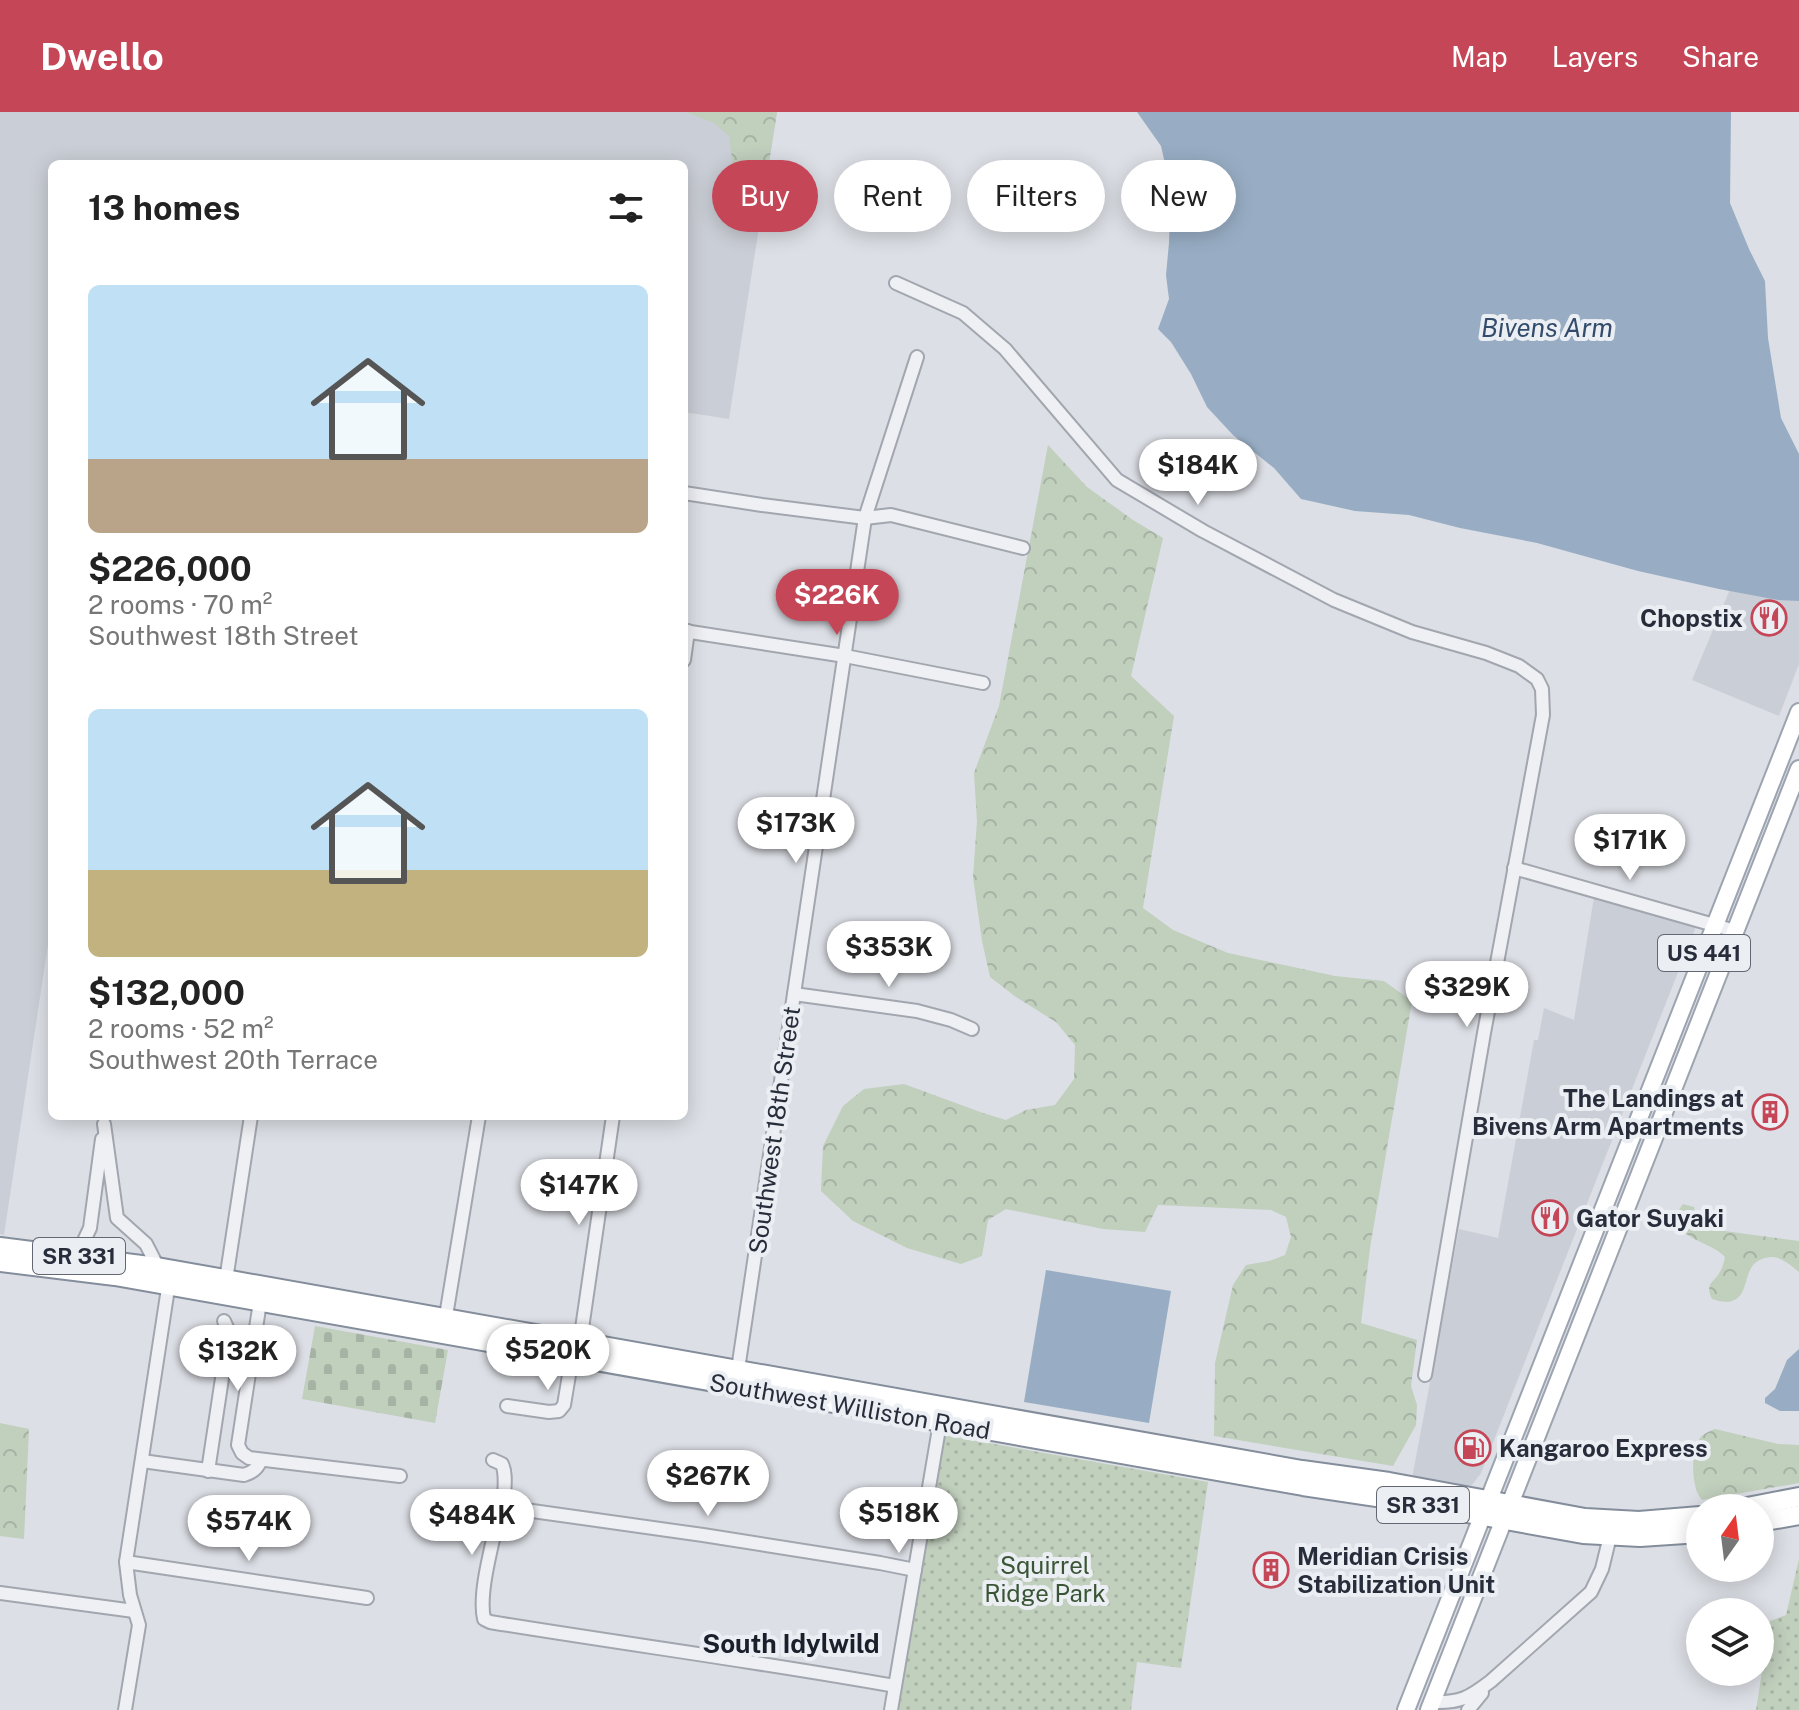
<!DOCTYPE html>
<meta charset="utf-8">
<style>
:root{--surface:#fff;--page:#f2f2f2;--text:#222;--muted:#767676;--accent:#c54657}
body{margin:0;font-family:"Public Sans",sans-serif;background:var(--page);color:var(--text);height:100vh;display:flex;flex-direction:column;font-size:30px;white-space:nowrap}
*{box-sizing:border-box;margin:0}
p{font-size:26px;color:var(--muted)}
.icon{flex:none;width:44px;height:44px;fill:none;stroke:currentColor;stroke-width:2;stroke-linecap:round;stroke-linejoin:round}
.map{position:relative;flex:1;overflow:hidden}
.drawer{position:absolute;left:48px;top:48px;width:640px;height:960px;display:flex;flex-direction:column;background:var(--surface);border-radius:12px;box-shadow:0 4px 20px #0003}
.drawer>*{flex:none}
.banner{position:absolute;left:712px;top:48px;width:760px;height:72px;display:flex;gap:16px}
.needle{width:52px;rotate:14deg}
.controls{position:absolute;left:1686px;top:1382px;display:grid;gap:16px}
.controls a{display:grid;place-items:center;width:88px;height:88px;border-radius:50%;background:var(--surface);box-shadow:0 4px 20px #0003;font-size:40px}
.price{position:absolute;translate:-50% -68px;padding:0 18px;border-radius:28px;background:#fff;color:#222;font-size:26px;line-height:52px;filter:drop-shadow(0 2px 4px #0008)}
.price::after{content:'';position:absolute;left:50%;top:48px;width:24px;height:18px;margin-left:-12px;background:inherit;clip-path:polygon(0 0,100% 0,50% 100%)}
.price.active{background:var(--accent);color:#fff}
ul{padding:0;list-style:none}
li{display:grid;align-content:center;gap:16px;height:424px;padding:0 40px}
li span{display:grid;place-items:center;height:248px;border-radius:12px;color:#555}
li>.icon{margin-inline-start:auto}
span .icon{width:144px;height:144px;fill:#fffc;stroke-width:1}
li b{font-size:34px}
h2{display:flex;justify-content:space-between;align-items:center;height:96px;padding:0 40px;font-size:34px}
.chip{padding:0 28px;border-radius:36px;background:var(--surface);box-shadow:0 4px 20px #0003;font-size:28px;line-height:72px}
.chip.active{background:var(--accent);color:#fff}
header{display:flex;align-items:center;gap:48px;box-sizing:border-box;height:112px;padding:0 40px;background:var(--accent);color:#fff}
header strong{font-size:38px}
nav{display:flex;gap:44px;margin-inline-start:auto;font-size:28px}
.map>svg:first-child{display:block}
.built{fill:#caced6}
.forest{fill:url(#forest-crowns)}
.cemetery{fill:url(#cemetery-stones)}
.park{fill:url(#park-dots)}
.water{fill:#98adc4}
.lines{fill:none;stroke-linecap:round;stroke-linejoin:round}
.minor-casing{stroke:#a2a6ae;stroke-width:16}
.major-casing{stroke:#9ca4b0;stroke-width:20}
.highway-casing{stroke:#848d9b;stroke-width:22}
.minor{stroke:#eef0f4;stroke-width:12}
.major{stroke:#fff;stroke-width:16}
.highway{stroke:#fff;stroke-width:18}
.labels{text-anchor:middle;dominant-baseline:central;stroke-width:8;stroke-linejoin:round;paint-order:stroke}
.shield{fill:#ebeef3;stroke:#626772;stroke-width:2}
.shield-label{font-size:22px;font-weight:bold;fill:#272d3a}
.poi-label{font-size:24px;font-weight:bold;fill:#272d3a;stroke:#ebeef3;text-anchor:start}
.street-label{font-size:24px;fill:#272d3a;stroke:#ebeef3}
.park-label{font-size:24px;fill:#3a5535;stroke:#ebeef3}
.water-label{font-size:26px;font-style:italic;fill:#334c6c;stroke:#ebeef3}
.neighbourhood-label{font-size:26px;font-weight:bold;fill:#191f2b;stroke:#ebeef3}
</style>
<header>
<strong>Dwello</strong>
<nav><a>Map</a><a>Layers</a><a>Share</a></nav>
</header>
<div class="map">
<svg width="1799" height="1598" viewBox="0 0 1799 1598">
<defs>
<pattern id="forest-crowns" width="20" height="18" patternUnits="userSpaceOnUse" patternTransform="scale(2)"><rect width="20" height="18" fill="#c1cfbd"/><path d="M2 6a3 3 0 1 1 6 0M12 15a3 3 0 1 1 6 0" fill="none" stroke="#a6b2a3"/></pattern>
<pattern id="cemetery-stones" width="16" height="16" patternUnits="userSpaceOnUse" patternTransform="scale(2)"><rect width="16" height="16" fill="#c1cfbd"/><path d="M2 7V4a2 2 0 0 1 4 0v3zM10 15v-3a2 2 0 0 1 4 0v3z" fill="#a6b2a3"/></pattern>
<pattern id="park-dots" width="8" height="8" patternUnits="userSpaceOnUse" patternTransform="scale(2)"><rect width="8" height="8" fill="#c1cfbd"/><path d="M2 2h.1M6 6h.1" fill="none" stroke="#a6b2a3" stroke-width="1.8" stroke-linecap="round"/></pattern>
</defs>
<rect width="100%" height="100%" fill="#dcdfe5"/>
<!-- built -->
<g class="built">
<polygon points="0,0 777,0 729,307 684,300 684,52 52,52 52,806 4,1123 0,1122"/>
<polygon points="1736,463 1799,474 1799,552 1779,604 1692,568"/>
<polygon points="1595,779 1697,812 1481,1361 1472,1373 1465,1375 1412,1366 1459,1117 1498,1126 1534,928 1538,928 1544,896 1574,908"/>
</g>
<!-- forest -->
<g class="forest">
<polygon points="686,0 777,0 762,95 754,96 743,91 735,68 729,24 714,11"/>
<polygon points="1048,333 1087,375 1133,408 1163,426 1131,564 1174,604 1143,796 1173,818 1228,841 1335,864 1384,869 1412,889 1370,1136 1361,1211 1417,1228 1411,1274 1417,1293 1416,1313 1393,1354 1214,1324 1215,1251 1233,1173 1246,1153 1269,1149 1285,1143 1291,1125 1286,1105 1271,1098 1158,1093 1145,1120 1103,1117 1006,1097 988,1108 982,1144 961,1152 907,1136 853,1109 821,1079 823,1034 843,994 864,977 904,972 983,1001 1006,1008 1026,998 1055,993 1074,967 1075,933 1056,910 1016,885 990,865 982,829 973,765 977,709 974,661 999,594"/>
<path d="M1683 1092 1694 1095 1698 1113 1702 1116 1799 1129V1160C1789 1152 1779 1142 1765 1146 1740 1152 1752 1183 1732 1189 1725 1191 1718 1189 1712 1187 1704 1170 1715 1171 1721 1158 1723 1154 1724 1149 1725 1145 1713 1129 1658 1124 1683 1092Z"/>
<polygon points="0,1311 29,1317 24,1427 0,1424"/>
<path d="M1715 1317 1778 1332 1799 1333V1371L1702 1388C1691 1376 1691 1344 1698 1329 1702 1322 1708 1320 1715 1317Z"/>
</g>
<!-- cemetery -->
<polygon class="cemetery" points="315,1214 448,1238 435,1311 302,1287"/>
<!-- park -->
<g class="park">
<polygon points="943,1323 1208,1370 1181,1556 1137,1550 1131,1598 899,1598"/>
<polygon points="1799,1447 1799,1598 1756,1598 1770,1509 1786,1503"/>
</g>
<!-- water -->
<g class="water">
<polygon points="1137,0 1731,0 1730,91 1749,137 1765,169 1768,226 1781,306 1799,342 1799,489 1778,488 1719,477 1638,459 1537,431 1460,416 1409,403 1355,399 1301,387 1274,356 1233,323 1207,295 1191,262 1171,230 1158,217 1169,187 1166,163 1169,131 1171,78 1161,34"/>
<polygon points="1046,1158 1171,1179 1149,1311 1024,1290"/>
<polygon points="1799,1237 1799,1299 1780,1299 1765,1291 1765,1286 1775,1277 1787,1248"/>
</g>
<g class="lines">
<defs>
<g id="minor">
<polyline points="896,171 963,201 1005,237 1117,368 1203,419 1334,488 1412,520 1486,541 1519,554 1537,567 1542,577 1543,603 1484,921 1425,1263"/>
<polyline points="684,381 762,393 865,406 891,403 1023,436"/>
<polyline points="684,519 845,544 983,571"/>
<polyline points="684,548 688,519"/>
<polyline points="1514,756 1735,819"/>
<polyline points="794,882 917,899 951,908 972,917"/>
<polyline points="104,1012 117,1106 146,1132 167,1173 167,1183 126,1450 130,1483 139,1513 125,1598"/>
<polyline points="72,1143 82,1133 90,1116 102,1027"/>
<polyline points="226,1168 251,1004"/>
<polyline points="260,1190 238,1333 242,1341 249,1346 400,1364"/>
<polyline points="445,1210 479,1004"/>
<polyline points="580,1230 613,1004"/>
<polyline points="737,1264 865,406 917,245"/>
<polyline points="507,1294 549,1300 559,1299 564,1293 572,1245"/>
<path d="M493 1348 502 1352C508 1365 502 1383 505 1399L498 1404C493 1432 478 1480 484 1507L490 1510C625 1532 761 1550 895 1574"/>
<path d="M142 1349 244 1363C253 1360 257 1357 261 1348"/>
<polyline points="208,1359 229,1220 224,1209"/>
<polyline points="505,1399 511,1396 703,1423 880,1451 915,1458"/>
<polyline points="126,1450 367,1486"/>
<polyline points="0,1481 134,1499"/>
<path d="M1432 1590C1460 1591 1469 1586 1491 1569L1591 1480 1602 1457 1612 1416"/>
<polyline points="891,1598 941,1305"/>
<polyline points="1468,1598 1482,1581"/>
</g>
<g id="major">
<polyline points="1406,1598 1799,600"/>
<polyline points="1429,1598 1799,657"/>
</g>
<g id="highway">
<polyline points="0,1135 157,1155 1302,1358 1389,1370 1585,1406 1639,1409 1700,1404"/>
<polyline points="0,1150 115,1164 1303,1374 1390,1387 1583,1422 1640,1425 1700,1421"/>
<polyline points="1742,1396 1799,1385"/>
<polyline points="1760,1410 1799,1403"/>
</g>
</defs>
<!-- minor casing -->
<use href="#minor" class="minor-casing"/>
<!-- major casing -->
<use href="#major" class="major-casing"/>
<!-- highway casing -->
<use href="#highway" class="highway-casing"/>
<!-- minor -->
<use href="#minor" class="minor"/>
<!-- major -->
<use href="#major" class="major"/>
<!-- highway -->
<use href="#highway" class="highway"/>
</g>
<!-- icons -->
<defs>
<symbol id="restaurant-ring" viewBox="-11 -11 22 22"><circle r="9.5" fill="#ebeef3" stroke="#c54657" stroke-width="1.5"/><path d="M-5-6h1v4h1v-4h1v4h1v-4h1v5L-1.5 .5V6h-2V.5L-5-1ZM5-6V6H3V1.5H1.5Q1.5-4 5-6Z" fill="#c54657"/></symbol>
<symbol id="building-ring" viewBox="-11 -11 22 22"><circle r="9.5" fill="#ebeef3" stroke="#c54657" stroke-width="1.5"/><path d="M-4-6H4V6H1V3H-1V6H-4ZM-2.5-4.3h1.7v1.8h-1.7ZM.8-4.3h1.7v1.8H.8ZM-2.5-1h1.7V.8h-1.7ZM.8-1h1.7V.8H.8Z" fill="#c54657"/></symbol>
<symbol id="fuel-ring" viewBox="-11 -11 22 22"><circle r="9.5" fill="#ebeef3" stroke="#c54657" stroke-width="1.5"/><path d="M-5.5-6h7V0h2V4h1.3V-2.5L3-4.5l.8-.8L6-3V5H2.5V1h-1V6h-7ZM-4.2-4.7v3.2H.2V-4.7Z" fill="#c54657"/></symbol>
</defs>
<g fill-rule="evenodd">
<use href="#restaurant-ring" x="1749" y="486" width="40" height="40"/>
<use href="#building-ring" x="1750" y="980" width="40" height="40"/>
<use href="#restaurant-ring" x="1530" y="1086" width="40" height="40"/>
<use href="#fuel-ring" x="1453" y="1316" width="40" height="40"/>
<use href="#building-ring" x="1251" y="1438" width="40" height="40"/>
</g>
<g class="labels">
<!-- shield labels -->
<g class="shield">
<rect x="1658" y="823" width="92" height="36" rx="6"/>
<rect x="33" y="1126" width="92" height="36" rx="6"/>
<rect x="1377" y="1375" width="92" height="36" rx="6"/>
</g>
<g class="shield-label">
<text x="1704" y="841">US 441</text>
<text x="79" y="1144">SR 331</text>
<text x="1423" y="1393">SR 331</text>
</g>
<!-- poi labels -->
<g class="poi-label">
<text x="1743" y="506" text-anchor="end">Chopstix</text>
<text x="1744" y="986" text-anchor="end">The Landings at<tspan x="1744" dy="28">Bivens Arm Apartments</tspan></text>
<text x="1576" y="1106">Gator Suyaki</text>
<text x="1499" y="1336">Kangaroo Express</text>
<text x="1297" y="1444">Meridian Crisis<tspan x="1297" dy="28">Stabilization Unit</tspan></text>
</g>
<!-- street labels -->
<g class="street-label">
<text transform="translate(774 1018) rotate(-82)">Southwest 18th Street</text>
<text transform="translate(850 1294) rotate(10)">Southwest Williston Road</text>
</g>
<!-- park labels -->
<g class="park-label">
<text x="1045" y="1453">Squirrel<tspan x="1045" dy="28">Ridge Park</tspan></text>
</g>
<!-- water labels -->
<g class="water-label">
<text x="1547" y="215">Bivens Arm</text>
</g>
<!-- neighbourhood labels -->
<g class="neighbourhood-label">
<text x="791" y="1531">South Idylwild</text>
</g>
</g>
</svg>
<div class="controls">
<a><svg class="needle" viewBox="-14 -14 28 28"><path d="M0-13l5 13h-10z" fill="#e53935"/><path d="M0 13l5-13h-10z" fill="#767676"/></svg></a>
<a><svg class="icon" aria-label="layers" viewBox="0 0 24 24"><path d="M12 4l9 5-9 5-9-5zM3 14l9 5 9-5"/></svg></a>
</div>
<b class="price" style="left:1198px;top:395px">$184K</b>
<b class="price active" style="left:837px;top:525px">$226K</b>
<b class="price" style="left:796px;top:753px">$173K</b>
<b class="price" style="left:1630px;top:770px">$171K</b>
<b class="price" style="left:889px;top:877px">$353K</b>
<b class="price" style="left:1467px;top:917px">$329K</b>
<b class="price" style="left:579px;top:1115px">$147K</b>
<b class="price" style="left:548px;top:1280px">$520K</b>
<b class="price" style="left:238px;top:1281px">$132K</b>
<b class="price" style="left:708px;top:1406px">$267K</b>
<b class="price" style="left:899px;top:1443px">$518K</b>
<b class="price" style="left:472px;top:1445px">$484K</b>
<b class="price" style="left:249px;top:1451px">$574K</b>
<div class="banner">
<a class="chip active">Buy</a>
<a class="chip">Rent</a>
<a class="chip">Filters</a>
<a class="chip">New</a>
</div>
<section class="drawer">
<h2>13 homes<svg class="icon" aria-label="filters" viewBox="0 0 24 24"><path d="M4 7h16M4 17h16"/><circle cx="9" cy="7" r="2"/><circle cx="15" cy="17" r="2"/></svg></h2>
<ul>
<li><span style="background:linear-gradient(#bfe0f5 70%,#b9a48a 0)"><svg class="icon" aria-label="home" viewBox="0 0 24 24"><path d="M3 11l9-7 9 7M6 9v11h12V9"/></svg></span><div><b>$226,000</b><p>2 rooms · 70 m²</p><p>Southwest 18th Street</p></div></li>
<li><span style="background:linear-gradient(#bfe0f5 65%,#c2b280 0)"><svg class="icon" aria-label="home" viewBox="0 0 24 24"><path d="M3 11l9-7 9 7M6 9v11h12V9"/></svg></span><div><b>$132,000</b><p>2 rooms · 52 m²</p><p>Southwest 20th Terrace</p></div></li>
</ul>
</section>
</div>
